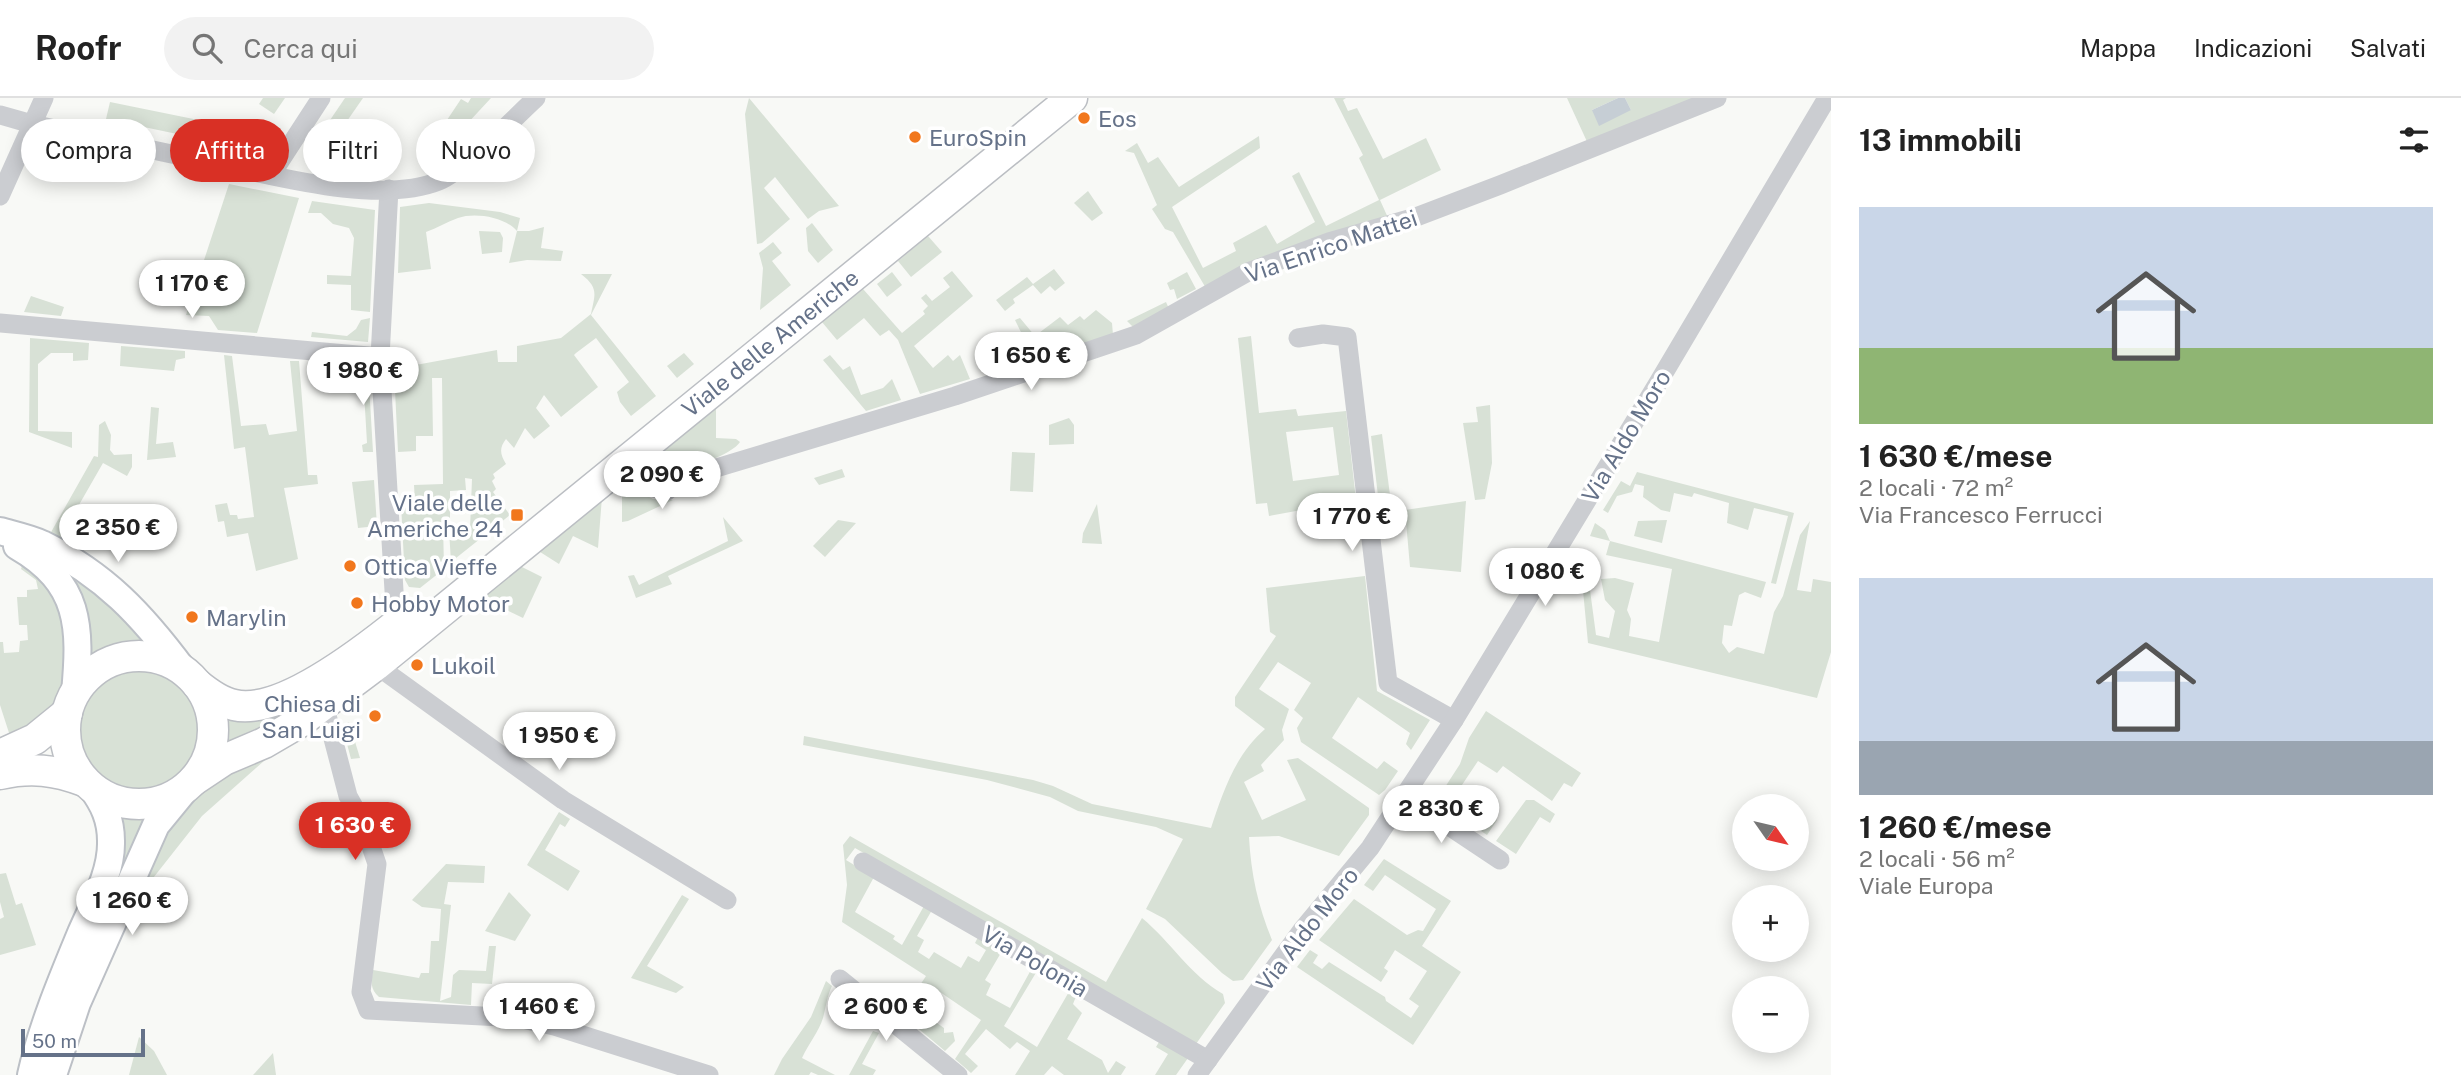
<!DOCTYPE html>
<html lang="it">
<meta charset="utf-8">
<style>
:root{--surface:#fff;--page:#f2f2f2;--text:#222;--muted:#767676;--line:#e0e0e0;--accent:#d93025}
body{margin:0;font-family:"Public Sans",sans-serif;background:var(--page);color:var(--text);height:100vh;display:flex;flex-direction:column;font-size:26px;white-space:nowrap}
*{box-sizing:border-box;margin:0}
p{font-size:23px;color:var(--muted)}
.icon{flex:none;width:38px;height:38px;fill:none;stroke:currentColor;stroke-width:2;stroke-linecap:round;stroke-linejoin:round}
.map{position:relative;flex:1;overflow:hidden}
.details{display:flex;flex-direction:column;background:var(--surface);width:630px}
.details>*{flex:none}
.top-card{position:absolute;left:21px;top:21px;width:665px;height:63px;display:flex;gap:14px}
.needle{width:46px;rotate:124deg}
.tools{position:absolute;left:1732px;top:696px;display:grid;gap:14px}
.tools a{display:grid;place-items:center;width:77px;height:77px;border-radius:50%;background:var(--surface);box-shadow:0 4px 18px #0003;font-size:35px}
.scale{position:absolute;left:21px;bottom:18px;width:124px;box-sizing:border-box;padding-left:7px;border:4px solid #657289;border-top:0;font-size:19px;line-height:24px;white-space:nowrap;color:#657289;-webkit-text-stroke:5px #fff;paint-order:stroke}
.price{position:absolute;translate:-50% -60px;padding:0 16px;border-radius:24px;background:#fff;color:#222;font-size:23px;line-height:46px;filter:drop-shadow(0 2px 4px #0008)}
.price::after{content:'';position:absolute;left:50%;top:42px;width:21px;height:16px;margin-left:-10px;background:inherit;clip-path:polygon(0 0,100% 0,50% 100%)}
.price.on{background:var(--accent);color:#fff}
ul{padding:0;list-style:none}
li{display:grid;align-content:center;gap:14px;height:371px;padding:0 28px}
li span{display:grid;place-items:center;height:217px;border-radius:0px;color:#555}
li>.icon{margin-inline-start:auto}
span .icon{width:126px;height:126px;fill:#fffc;stroke-width:1}
li b{font-size:30px}
h2{display:flex;justify-content:space-between;align-items:center;height:84px;padding:0 28px;font-size:30px}
.tag{padding:0 24px;border-radius:32px;background:var(--surface);box-shadow:0 4px 18px #0003;font-size:24px;line-height:63px}
.tag.on{background:var(--accent);color:#fff}
header{display:flex;align-items:center;gap:42px;box-sizing:border-box;height:98px;padding:0 35px;background:var(--surface);border-bottom:2px solid var(--line)}
header strong{font-size:33px}
nav{display:flex;gap:38px;margin-inline-start:auto;font-size:24px}
.search{width:490px;height:63px;background:var(--page);display:flex;align-items:center;gap:18px;box-sizing:border-box;padding:0 24px;border-radius:38px;color:var(--muted);font-size:26px}
main{display:flex;flex:1;min-height:0}
.map>svg:first-child{display:block}
.green{fill:#d8e1d6;fill-rule:evenodd}
.water{fill:#c6ced5}
.lines{fill:none;stroke-linecap:round;stroke-linejoin:round}
.secondary-casing{stroke:#bcc0c6;stroke-width:30}
.primary-casing{stroke:#bbbec3;stroke-width:33}
.street{stroke:#cbcdd1;stroke-width:19}
.secondary{stroke:#fff;stroke-width:26}
.primary{stroke:#fff;stroke-width:30}
.poi-dot{fill:#f1771d;stroke:#fff;stroke-width:2.5}
.labels{text-anchor:middle;dominant-baseline:central;stroke-width:7;stroke-linejoin:round;paint-order:stroke}
.poi-label{font-size:23px;fill:#657289;stroke:#fff;text-anchor:start}
.street-label{font-size:23px;fill:#657289;stroke:#fff}
</style>
<header>
<strong>Roofr</strong>
<div class="search"><svg class="icon" aria-label="search" viewBox="0 0 24 24"><circle cx="10" cy="10" r="6"/><path d="M15 15l6 6"/></svg>Cerca qui</div>
<nav><a>Mappa</a><a>Indicazioni</a><a>Salvati</a></nav>
</header>
<main>
<div class="map">
<svg width="1831" height="977" viewBox="0 0 1831 977">
<rect width="100%" height="100%" fill="#f8f9f6"/>
<!-- green -->
<g class="green">
<polygon points="263,0 285,0 274,16 259,6"/>
<polygon points="345,0 363,0 338,36 326,28"/>
<polygon points="471,0 491,0 441,54 431,55 426,51 439,34 448,38 455,28 447,22 461,1 468,5"/>
<polygon points="749,0 839,108 819,113 808,121 775,79 764,90 790,121 762,145 757,146 745,16"/>
<polygon points="1334,0 1346,0 1343,2 1348,13 1357,10 1383,61 1426,40 1441,72 1380,102 1389,122 1207,192 1173,134 1165,131 1152,111 1157,107 1134,55 1125,53 1137,45 1148,65 1158,59 1179,89 1259,38 1260,50 1172,109 1203,170 1236,153 1233,145 1266,127 1277,146 1315,124 1292,78 1299,74 1326,128 1379,102 1359,60 1363,57"/>
<polygon points="1567,0 1618,0 1592,12 1631,12 1625,0 1705,0 1589,48"/>
<polygon points="110,4 218,26 215,44 106,21"/>
<polygon points="229,86 299,100 257,235 218,232 209,218 186,217"/>
<polygon points="1088,93 1103,115 1092,123 1074,105"/>
<polygon points="312,103 375,112 370,214 351,212 351,187 327,186 327,177 351,178 354,140 349,130 333,126 321,115 308,115"/>
<path d="M429 105 500 114 520 120 517 133H529L544 129 541 150 563 153 561 163 527 162 509 165 517 133C505 119 475 114 458 120 447 124 437 130 426 134L431 171 398 175 400 109Z"/>
<polygon points="812,125 833,152 818,165 808,153 806,130"/>
<polygon points="479,133 500,134 503,140 502,154 482,156"/>
<polygon points="928,138 942,154 911,179 898,163"/>
<polygon points="773,144 782,155 772,163 791,187 760,212 763,170 759,155"/>
<polygon points="1054,171 1065,185 1055,193 1050,188 1041,196 1033,187 1013,201 1015,205 1005,213 996,202 1027,179 1033,186"/>
<polygon points="952,173 973,198 914,248 933,270 948,257 953,263 960,257 970,281 920,296 898,242 889,232 880,238 864,220 837,242 822,224 863,191 902,235 925,216 923,213 928,208 921,200 926,196 932,203 950,189 943,180"/>
<polygon points="892,174 902,187 887,199 877,186"/>
<polygon points="1187,174 1196,191 1177,201 1174,191 1170,192 1167,185"/>
<path d="M581 176H612L591 217 656 298 631 318 620 304 617 294 629 284 596 240 576 255 574 257 598 289 561 319 544 297 536 310 550 328 534 341 525 330 514 350 506 341C499 350 500 356 506 366L493 376 495 380 492 383 496 391 493 394 510 417 451 464 449 432 470 431 472 381 465 380 466 392 450 393V424H443L444 471 420 490 409 489 405 482 401 406 415 405 414 387 443 386 442 280H432L433 338H416V353L398 354 394 271 497 252 498 264H517V248L561 240 591 216C595 196 599 190 581 176Z"/>
<polygon points="31,198 64,209 61,218 24,214"/>
<polygon points="1166,204 1170,213 1135,231 1127,223"/>
<polygon points="1096,212 1112,225 1113,237 1034,261 1015,222 1020,220 1035,238 1060,219 1068,227 1080,218 1084,222"/>
<polygon points="370,220 368,244 311,239 312,234 347,238 356,231 361,222"/>
<path d="M1251 238 1259 315 1296 311 1298 318 1346 313 1356 402 1269 418 1267 405 1256 406 1238 240ZM1333 329 1339 377 1293 383 1286 334Z"/>
<polygon points="30,240 89,245 88,262 73,263 73,255 51,255 38,266 38,333 72,334 72,350 29,334"/>
<polygon points="121,248 185,253 185,260 176,262 174,273 120,268"/>
<polygon points="684,255 694,266 677,280 667,268"/>
<polygon points="224,257 232,258 241,328 266,326 269,337 297,333 290,263 299,263 308,377 317,377 318,386 284,390 298,461 256,473 248,435 227,439 224,423 218,424 215,407 227,405 230,417 237,417 238,421 254,419 245,349 234,351"/>
<polygon points="830,257 843,272 850,268 861,297 883,290 892,281 901,302 866,313 823,262"/>
<polygon points="319,265 368,269 373,354 363,354 362,347 367,345 363,277 343,276 342,285 329,285 329,272 319,271"/>
<polygon points="1490,307 1492,365 1485,401 1475,402 1463,325 1478,324 1476,309"/>
<polygon points="151,309 159,310 156,346 173,344 176,359 147,362"/>
<path d="M716 310V340L736 341 740 344C732 357 682 375 666 372 661 371 656 367 652 363Z"/>
<polygon points="1069,320 1074,327 1074,346 1049,347 1049,327"/>
<polygon points="105,323 111,337 110,352 114,357 132,356 132,369 127,378 103,365 60,440 50,436 94,358 98,359 99,327"/>
<polygon points="1382,336 1390,397 1378,398 1371,338"/>
<polygon points="1012,354 1035,355 1033,394 1010,393"/>
<polygon points="842,371 845,379 819,387 814,380"/>
<polygon points="1637,374 1794,415 1776,486 1771,485 1788,418 1754,410 1748,432 1727,425 1729,405 1694,395 1692,399 1674,395 1670,414 1661,412 1643,399 1644,388 1635,386 1632,394 1617,398 1608,415 1603,412 1621,383 1630,388"/>
<polygon points="374,382 377,428 358,430 352,384"/>
<polygon points="622,394 642,395 653,401 673,402 628,423 622,424"/>
<polygon points="602,399 598,450 573,438 559,466 537,452"/>
<polygon points="1466,403 1461,474 1410,469 1405,412"/>
<polygon points="1097,406 1102,446 1082,445 1083,435"/>
<polygon points="723,419 743,443 668,478 672,486 636,500 628,478 634,477 639,487 728,443"/>
<polygon points="838,422 856,425 825,459 813,448"/>
<polygon points="1667,422 1662,445 1634,438 1638,423"/>
<polygon points="1810,423 1797,492 1811,494 1813,481 1831,484 1831,554 1817,600 1588,545 1582,482 1584,471 1594,474 1590,492 1596,537 1609,540 1615,513 1605,502 1601,481 1615,480 1634,485 1627,512 1631,521 1629,538 1659,544 1672,471 1606,457 1610,443 1590,438 1595,425 1605,432 1610,443 1766,484 1761,500 1745,494 1739,497 1732,528 1724,527 1722,545 1729,555 1737,549 1764,556 1774,514 1783,498 1800,437"/>
<path d="M23 465C30 471 41 478 47 487 71 520 75 595 39 623 31 629 19 633 10 638L0 607V544H3L4 555 19 554 20 543 28 542 27 527H19L17 499H27V492L38 491 36 482 21 471Z"/>
<polygon points="63,466 95,488 149,546 112,551 92,561 87,557"/>
<polygon points="518,467 542,479 523,520 479,499"/>
<path d="M1365 478 1377 593 1430 622 1411 652 1406 646 1410 635 1358 599 1332 640 1377 671 1384 663 1398 673 1385 692 1379 697 1301 644 1297 630 1303 620 1294 612 1311 585 1278 564 1259 591 1289 611 1282 632 1284 642 1261 667 1264 673 1244 684 1262 722 1306 702 1287 662 1298 660 1369 710V717L1339 758 1279 738 1249 739C1251 776 1258 808 1272 842L1243 882 1233 883 1222 875 1165 821 1146 811 1183 741 1156 729 1078 713 1050 699 987 682 803 647 804 638 1033 682 1053 688 1092 706 1211 730C1223 694 1235 657 1265 631L1235 608V599L1276 538 1270 534 1266 490Z"/>
<circle cx="138" cy="632" r="61"/>
<polygon points="331,584 293,619 226,650 222,645 224,630 222,613"/>
<polygon points="1486,613 1581,675 1572,689 1564,685 1552,703 1503,668 1497,675 1478,663 1456,696 1497,722 1487,737 1436,703 1460,666 1469,640"/>
<polygon points="349,624 360,660 351,661 342,627"/>
<polygon points="291,639 202,718 135,803 157,749 176,718 197,694"/>
<polygon points="1526,702 1534,702 1555,716 1550,725 1540,719 1516,756 1496,743"/>
<polygon points="114,714 130,717 149,716 86,861"/>
<polygon points="559,714 570,721 565,729 560,726 545,752 580,773 568,793 527,767"/>
<path d="M850 738 1106 884 1142 820C1171 844 1190 877 1223 896L1225 905 1196 946 855 750 846 762 874 779 855 814 895 838 893 841 902 847 924 808 932 812 917 838 924 842 918 854 929 861 934 854 961 870 968 858 979 864 986 852 975 845 978 839 1002 853 985 882 991 886 986 897 1010 910 1032 870 1037 873 1004 928 1037 949 1070 892 1077 896 1073 906 1082 915 1067 941 1102 962 1108 975 1116 963 1126 969 1121 977H1064L1052 968 1044 977H1015L1030 953 1017 944 1010 951 986 931 965 956 978 968 971 975 955 961 981 922 937 892 928 904H921L920 918H927L944 930V935L953 934 955 943 945 953 901 916 926 878 842 824 847 787 843 747Z"/>
<polygon points="1384,761 1451,803 1422,848 1461,874 1413,947 1297,869 1310,852 1318,857 1313,865 1322,871 1329,864 1385,899 1386,903 1411,920 1419,908 1409,901 1427,873 1395,852 1384,870 1388,873 1381,884 1319,842 1354,801 1407,837 1418,832 1423,833 1436,811 1385,777 1373,793 1364,787"/>
<path d="M446 766 485 768 484 785 448 784 444 806 451 807 440 903 451 899 453 877 459 872 486 873 489 848H496L492 886 472 885 471 907 379 899C370 891 371 884 373 872L419 880 421 875H429L431 843H439L441 811 422 809 412 802Z"/>
<polygon points="6,775 16,807 22,805 36,847 0,857 0,821 4,819 0,804 0,776"/>
<polygon points="509,794 531,817 515,843 485,833"/>
<polygon points="682,797 689,801 647,868 684,889 676,895 631,880"/>
<path d="M826 883 832 888C827 898 826 909 823 920 819 933 808 947 802 960L835 977H818L811 974 809 977H774L782 961 811 919Z"/>
<polygon points="873,933 879,935 862,966 876,972 873,977 849,977"/>
<polygon points="139,939 154,953 167,977 129,977"/>
<polygon points="1159,944 1188,960 1176,977 1155,977 1168,956 1156,949"/>
<polygon points="273,955 276,977 253,977"/>
</g>
<!-- water -->
<polygon class="water" points="1618,0 1625,0 1631,12 1599,28 1592,12"/>
<g class="lines">
<defs>
<g id="secondary">
<path d="M0 433C14 437 29 440 42 446 105 477 142 517 183 572"/>
<path d="M17 448C81 485 81 529 75 595"/>
<path d="M31 977C42 928 62 881 81 835 93 807 112 775 111 743 111 722 104 706 91 689"/>
<polyline points="53,977 77,905 156,727 188,688"/>
</g>
<g id="primary">
<circle cx="139" cy="632" r="74"/>
<path d="M197 586C208 595 220 604 234 607 282 618 366 551 402 522"/>
<polyline points="0,657 35,641 67,615"/>
<path d="M0 676C31 669 55 672 84 683"/>
<polyline points="194,682 224,662 264,645 300,624 376,567 1072,0"/>
</g>
</defs>
<!-- secondary casing -->
<use href="#secondary" class="secondary-casing"/>
<!-- primary casing -->
<use href="#primary" class="primary-casing"/>
<!-- street -->
<g class="street">
<path d="M0 17 32 26C89 38 146 50 204 63 268 76 377 108 439 83 464 73 513 21 536 0"/>
<polyline points="271,77 321,0"/>
<polyline points="389,91 380,259 396,526"/>
<polyline points="0,98 44,0"/>
<polyline points="0,225 380,259"/>
<polyline points="1298,240 1323,236 1347,239 1388,585 1454,622"/>
<path d="M638 353C643 373 653 379 673 383L955 298 1136 237 1248 174 1329 144 1416 119 1500 87 1717 0"/>
<polyline points="599,384 635,385 667,393"/>
<polyline points="376,567 563,702 727,802"/>
<polyline points="324,606 348,698 363,725 377,766 361,894 368,912 518,920 554,928 709,977"/>
<polyline points="1404,698 1500,762"/>
<polyline points="863,764 1208,962"/>
<polyline points="840,881 958,977"/>
<polyline points="1197,977 1302,832 1370,750 1454,622 1658,285 1827,0"/>
</g>
<!-- secondary -->
<use href="#secondary" class="secondary"/>
<!-- primary -->
<use href="#primary" class="primary"/>
</g>
<!-- markers -->
<g class="poi-dot">
<circle cx="1084" cy="20" r="7"/>
<circle cx="915" cy="39" r="7"/>
<rect x="510" y="410" width="14" height="14" rx="3.5"/>
<circle cx="350" cy="468" r="7"/>
<circle cx="357" cy="505" r="7"/>
<circle cx="192" cy="519" r="7"/>
<circle cx="417" cy="567" r="7"/>
<circle cx="375" cy="618" r="7"/>
</g>
<g class="labels">
<!-- poi labels -->
<g class="poi-label">
<text x="1098" y="20">Eos</text>
<text x="929" y="39">EuroSpin</text>
<text x="503" y="404" text-anchor="end">Viale delle<tspan x="503" dy="26">Americhe 24</tspan></text>
<text x="364" y="468">Ottica Vieffe</text>
<text x="371" y="505">Hobby Motor</text>
<text x="206" y="519">Marylin</text>
<text x="431" y="567">Lukoil</text>
<text x="361" y="605" text-anchor="end">Chiesa di<tspan x="361" dy="26">San Luigi</tspan></text>
</g>
<!-- street labels -->
<g class="street-label">
<text transform="translate(1331 148) rotate(-19)">Via Enrico Mattei</text>
<text transform="translate(770 245) rotate(-39)">Viale delle Americhe</text>
<text transform="translate(1626 338) rotate(-59)">Via Aldo Moro</text>
<text transform="translate(1307 831) rotate(-52)">Via Aldo Moro</text>
<text transform="translate(1035 863) rotate(30)">Via Polonia</text>
</g>
</g>
</svg>
<div class="tools">
<a><svg class="needle" viewBox="-14 -14 28 28"><path d="M0-13l5 13h-10z" fill="#e53935"/><path d="M0 13l5-13h-10z" fill="#767676"/></svg></a>
<a>+</a>
<a>−</a>
</div>
<div class="scale">50 m</div>
<b class="price" style="left:192px;top:222px">1 170 €</b>
<b class="price" style="left:1031px;top:294px">1 650 €</b>
<b class="price" style="left:363px;top:309px">1 980 €</b>
<b class="price" style="left:662px;top:413px">2 090 €</b>
<b class="price" style="left:1352px;top:455px">1 770 €</b>
<b class="price" style="left:118px;top:466px">2 350 €</b>
<b class="price" style="left:1545px;top:510px">1 080 €</b>
<b class="price" style="left:559px;top:674px">1 950 €</b>
<b class="price" style="left:1441px;top:747px">2 830 €</b>
<b class="price on" style="left:355px;top:764px">1 630 €</b>
<b class="price" style="left:132px;top:839px">1 260 €</b>
<b class="price" style="left:539px;top:945px">1 460 €</b>
<b class="price" style="left:886px;top:945px">2 600 €</b>
<div class="top-card">
<a class="tag">Compra</a>
<a class="tag on">Affitta</a>
<a class="tag">Filtri</a>
<a class="tag">Nuovo</a>
</div>
</div>
<section class="details">
<h2>13 immobili<svg class="icon" aria-label="filters" viewBox="0 0 24 24"><path d="M4 7h16M4 17h16"/><circle cx="9" cy="7" r="2"/><circle cx="15" cy="17" r="2"/></svg></h2>
<ul>
<li><span style="background:linear-gradient(#c9d6e8 65%,#8fb573 0)"><svg class="icon" aria-label="home" viewBox="0 0 24 24"><path d="M3 11l9-7 9 7M6 9v11h12V9"/></svg></span><div><b>1 630 €/mese</b><p>2 locali · 72 m²</p><p>Via Francesco Ferrucci</p></div></li>
<li><span style="background:linear-gradient(#c9d6e8 75%,#9aa5b1 0)"><svg class="icon" aria-label="home" viewBox="0 0 24 24"><path d="M3 11l9-7 9 7M6 9v11h12V9"/></svg></span><div><b>1 260 €/mese</b><p>2 locali · 56 m²</p><p>Viale Europa</p></div></li>
</ul>
</section>
</main>
